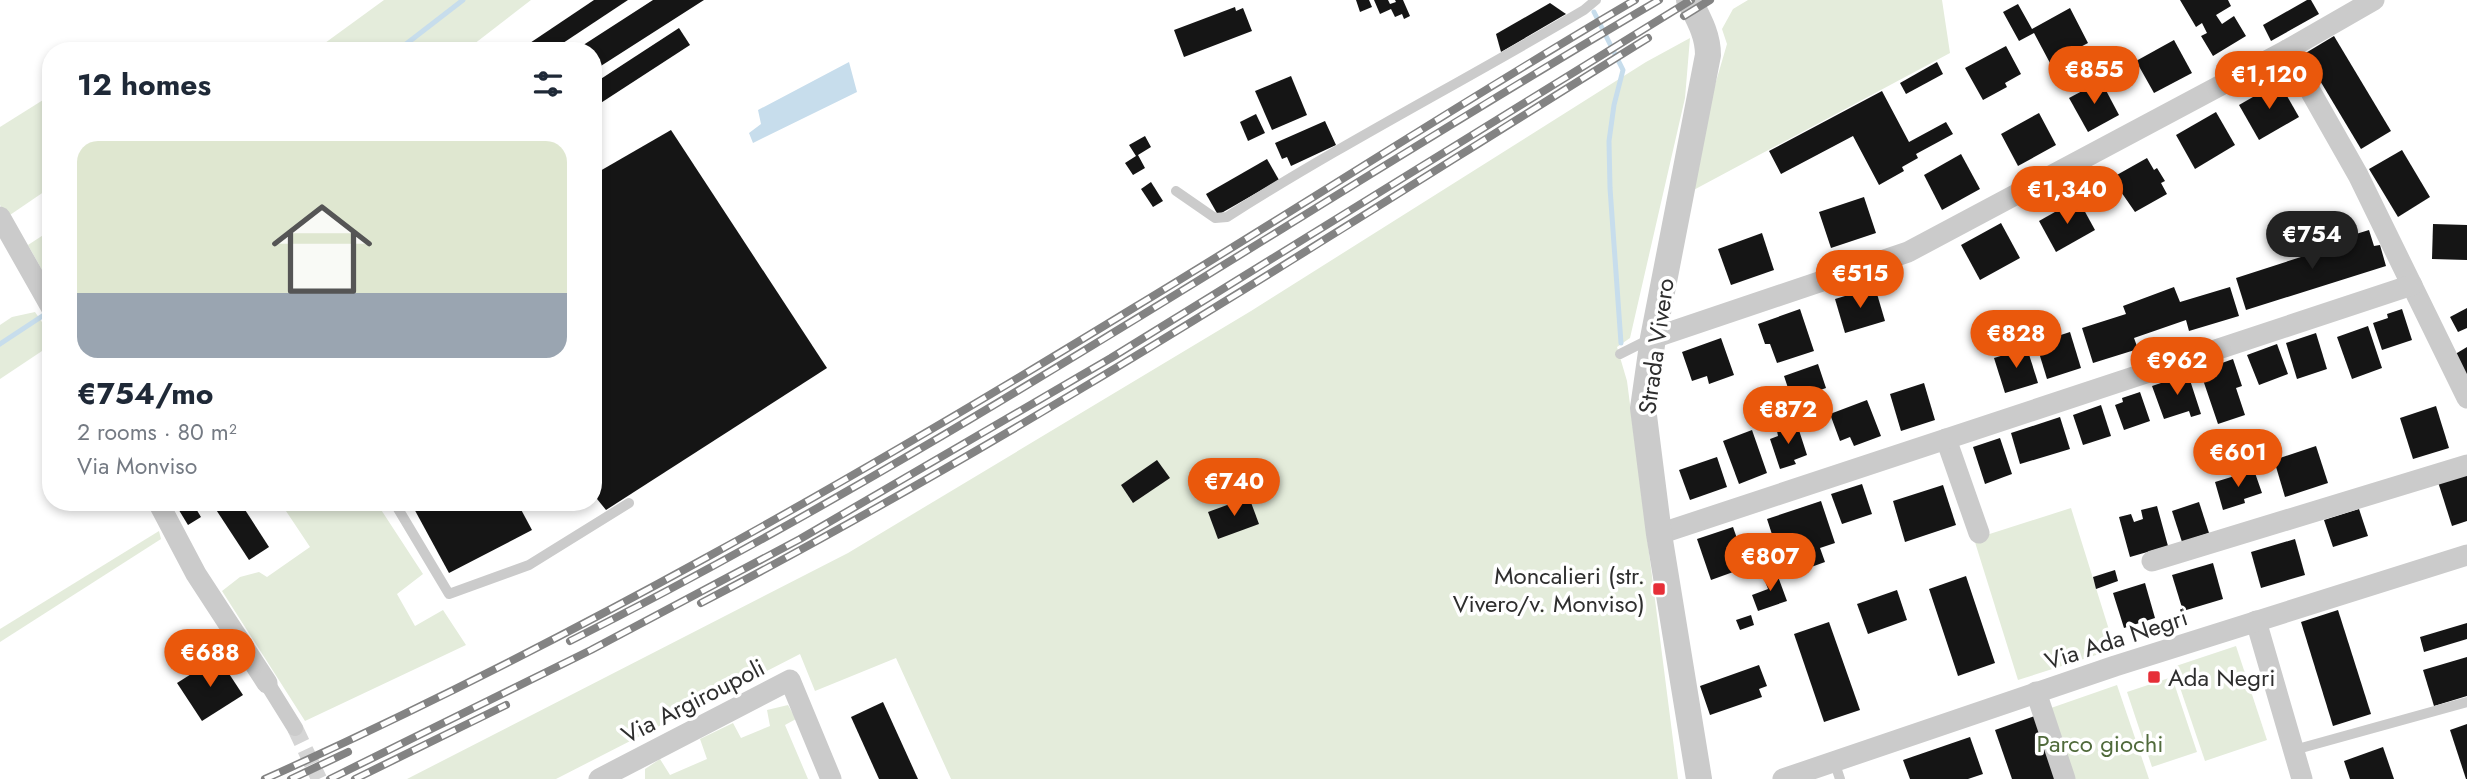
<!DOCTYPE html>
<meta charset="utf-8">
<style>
body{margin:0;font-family:Jost,sans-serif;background:#f6f6f7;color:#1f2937;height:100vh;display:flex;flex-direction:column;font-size:26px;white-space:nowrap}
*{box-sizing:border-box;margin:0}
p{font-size:23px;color:#747a83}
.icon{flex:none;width:38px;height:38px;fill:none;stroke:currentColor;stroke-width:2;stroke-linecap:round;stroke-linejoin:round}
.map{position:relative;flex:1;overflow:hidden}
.details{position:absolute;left:42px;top:42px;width:560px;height:469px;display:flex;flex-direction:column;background:#fff;border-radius:28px;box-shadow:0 4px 10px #0003}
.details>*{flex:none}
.price{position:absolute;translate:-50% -60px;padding:0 16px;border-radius:24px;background:#ea580c;color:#fff;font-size:23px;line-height:46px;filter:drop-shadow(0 2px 4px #0008)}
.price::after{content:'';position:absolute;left:50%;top:42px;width:21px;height:16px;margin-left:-10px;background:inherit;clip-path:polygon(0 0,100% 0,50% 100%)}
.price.active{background:#222;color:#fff}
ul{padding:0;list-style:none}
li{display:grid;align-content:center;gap:14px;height:371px;padding:0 35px}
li+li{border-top:2px solid #e0e1e3}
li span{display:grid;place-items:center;height:217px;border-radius:21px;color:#555}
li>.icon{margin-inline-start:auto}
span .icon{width:126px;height:126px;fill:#fffc;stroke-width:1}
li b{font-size:30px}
h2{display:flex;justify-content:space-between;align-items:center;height:84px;padding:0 35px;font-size:30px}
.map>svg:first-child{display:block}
</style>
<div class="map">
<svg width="2467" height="779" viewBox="0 0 2467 779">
<rect width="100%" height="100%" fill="#fff"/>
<!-- green -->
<g fill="#e4ecdb">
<polygon points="384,0 531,0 465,51 314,51"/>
<polygon points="1748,0 1942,0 1950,53 1688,193 1705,119 1727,44 1722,29 1733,9"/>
<polygon points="1690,38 1685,98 1630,338 1617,347 1627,381 1678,779 951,779 896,658 815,691 800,654 556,779 407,779 848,553 1251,311 1646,62"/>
<polygon points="51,95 51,187 7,217 0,205 0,127"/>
<polygon points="51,230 51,286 28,245"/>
<polygon points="35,312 51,335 51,345 0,379 0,325 12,317"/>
<polygon points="280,502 376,502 423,574 397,594 415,626 443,610 466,645 305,721 222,591 240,577 259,572 267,577 310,547"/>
<polygon points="2071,508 2115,649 2018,680 1974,539"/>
<polygon points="159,531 161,539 0,642 0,629"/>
<polygon points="2236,646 2267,740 2205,761 2173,667"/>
<polygon points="2172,677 2197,752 2152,767 2127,692"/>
<polygon points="2117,685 2149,779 2074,779 2051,708"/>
<polygon points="788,705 796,719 785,725 808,779 645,779 645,769 660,759 670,775 707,759 700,739 733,723 741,738 770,726 767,710"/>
</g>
<!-- water -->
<polygon fill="#c7ddec" points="849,62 857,92 753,143 749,133 761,124 758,110"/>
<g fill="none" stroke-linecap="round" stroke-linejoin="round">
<!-- stream -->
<g stroke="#c7ddec" stroke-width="5">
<polyline points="1594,12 1623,70 1614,105 1609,141 1610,188 1621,343"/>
<polyline points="397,51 463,0"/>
<polyline points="0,344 50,311"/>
</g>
</g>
<!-- building -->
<g fill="#151515">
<polygon points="594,0 628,0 551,51 518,51"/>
<polygon points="653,0 704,0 593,71 593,51 574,51"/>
<polygon points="1356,0 1369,0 1372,7 1360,12"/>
<polygon points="1374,0 1388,0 1390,4 1396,2 1395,0 1403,0 1410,16 1404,19 1402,14 1395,17 1391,9 1380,14"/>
<polygon points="2180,0 2228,0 2231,6 2216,15 2222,24 2234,16 2246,36 2213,56 2201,36 2207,33 2202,23 2196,27"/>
<polygon points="2307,0 2311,0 2319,14 2271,41 2263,25"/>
<polygon points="1550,3 1566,14 1501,52 1496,34"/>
<polygon points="2018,4 2032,29 2070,8 2088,43 2050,63 2034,33 2019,41 2003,12"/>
<polygon points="1235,7 1236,11 1243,8 1252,31 1184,57 1174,30"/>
<polygon points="679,28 690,45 593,108 593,84"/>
<polygon points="2334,36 2391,131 2361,149 2304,54"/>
<polygon points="2174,40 2192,73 2154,93 2136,61"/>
<polygon points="2006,46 2021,74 2005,83 2007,87 1983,100 1965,68"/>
<polygon points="1937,62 1943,74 1906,94 1900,83"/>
<polygon points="1291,76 1307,115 1272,130 1255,91"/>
<polygon points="2101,81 2119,115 2088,132 2069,98"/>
<polygon points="2279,82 2299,117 2259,140 2239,105"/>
<polygon points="1882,91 1909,142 1946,122 1953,134 1916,154 1918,158 1902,167 1904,171 1879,185 1853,136 1781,174 1769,151"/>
<polygon points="2216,112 2235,145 2195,169 2176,135"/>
<polygon points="2039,113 2056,145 2018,166 2001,134"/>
<polygon points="1256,114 1265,133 1248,141 1240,122"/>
<polygon points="1325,121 1336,145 1291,166 1287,157 1282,159 1275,143"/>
<polygon points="671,130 827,368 606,510 593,494 593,175"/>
<polygon points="1145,136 1151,147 1138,155 1145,168 1133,175 1125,163 1136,156 1129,145"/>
<polygon points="2402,150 2430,197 2398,217 2369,169"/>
<polygon points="1961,154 1980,189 1942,210 1924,175"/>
<polygon points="2147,158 2154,170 2157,168 2165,181 2161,183 2167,194 2135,212 2119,189 2121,188 2115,176"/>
<polygon points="1267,159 1279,180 1218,215 1206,194"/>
<polygon points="1151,182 1163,201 1153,207 1141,189"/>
<polygon points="1864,197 1876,233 1831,248 1819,212"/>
<polygon points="2078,199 2095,230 2056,252 2039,221"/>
<polygon points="2001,223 2020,258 1980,280 1961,245"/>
<polygon points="2433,224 2467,225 2467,260 2432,259"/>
<polygon points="2369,230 2374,246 2380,245 2386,266 2246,310 2236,278 2332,247 2330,242"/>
<polygon points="1762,233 1774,270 1731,285 1718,249"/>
<polygon points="1875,287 1885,321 1845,333 1835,299"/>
<polygon points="2174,287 2180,302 2230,287 2239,316 2189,331 2186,320 2134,338 2138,349 2093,363 2082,328 2126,314 2123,306"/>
<polygon points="2467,308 2467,328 2458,332 2450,317"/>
<polygon points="1800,309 1814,351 1777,363 1770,344 1765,344 1758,324"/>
<polygon points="2402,309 2412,340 2382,350 2373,323 2388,318 2387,314"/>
<polygon points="2368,326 2382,368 2352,379 2337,337"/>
<polygon points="2070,332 2081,368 2047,379 2036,343"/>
<polygon points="2316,333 2327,369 2297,379 2286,343"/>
<polygon points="1721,338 1734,375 1709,384 1707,376 1692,381 1682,352"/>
<polygon points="2277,344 2288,374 2259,385 2247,355"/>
<polygon points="2467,347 2467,382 2452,356"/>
<polygon points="2027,348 2038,383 2005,393 1994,358"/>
<polygon points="2233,359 2242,386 2236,388 2245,415 2218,424 2200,371"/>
<polygon points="1818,364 1826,388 1792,400 1784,376"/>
<polygon points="2188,374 2201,414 2191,417 2189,411 2164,419 2152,386"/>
<polygon points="1924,383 1935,420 1901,431 1890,394"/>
<polygon points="2140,392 2150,421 2124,430 2115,405 2123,402 2122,398"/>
<polygon points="1867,400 1881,436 1854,446 1850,437 1840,441 1830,414"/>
<polygon points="2101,405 2111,436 2083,445 2073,415"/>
<polygon points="2436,406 2449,448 2413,459 2400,418"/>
<polygon points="2060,417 2070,449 2020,464 2011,433"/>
<polygon points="1797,424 1807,455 1794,460 1796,464 1780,469 1770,439 1778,436 1777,431"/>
<polygon points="1752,430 1767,473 1739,484 1723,441"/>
<polygon points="2000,438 2012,474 1985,484 1973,447"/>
<polygon points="2316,446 2328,483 2285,497 2274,460"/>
<polygon points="1717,457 1727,487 1690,500 1679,470"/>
<polygon points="1157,460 1170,478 1133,503 1121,485"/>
<polygon points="2254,470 2262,493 2244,499 2245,503 2223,510 2215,482"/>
<polygon points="2467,473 2467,521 2452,526 2438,482"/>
<polygon points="1862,484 1872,514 1842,524 1831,494"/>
<polygon points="1943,485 1956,525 1905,542 1893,501"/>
<polygon points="1249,497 1259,524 1218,539 1208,512"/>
<polygon points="1821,501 1835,543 1820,548 1825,562 1803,570 1799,556 1781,562 1767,519"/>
<polygon points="174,502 192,502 201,517 188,525"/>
<polygon points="211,502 240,502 269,547 249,560"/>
<polygon points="417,502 517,502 532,530 449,573 412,505"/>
<polygon points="2199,502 2209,533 2182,542 2172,511"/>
<polygon points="2157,506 2168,546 2130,557 2119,517 2131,514 2134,522 2143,519 2141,510"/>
<polygon points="2359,509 2368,536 2333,547 2324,520"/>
<polygon points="1733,527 1747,567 1711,580 1697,539"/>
<polygon points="2295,539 2305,575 2261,588 2251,552"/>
<polygon points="2213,563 2223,599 2183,611 2172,575"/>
<polygon points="2115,570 2118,581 2096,589 2093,577"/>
<polygon points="1776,571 1787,601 1758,611 1752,595 1768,589 1763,576"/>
<polygon points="1966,576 1995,663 1958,676 1929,589"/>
<polygon points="2145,583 2155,618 2124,628 2113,593"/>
<polygon points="1897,590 1907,620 1868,634 1857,604"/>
<polygon points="2338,610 2371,714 2333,726 2301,622"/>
<polygon points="1751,615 1754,625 1740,630 1736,620"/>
<polygon points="1829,622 1860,710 1824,722 1794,634"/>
<polygon points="2467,623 2467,639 2424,652 2420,637"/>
<polygon points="218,657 243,695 202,721 177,683"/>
<polygon points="2467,657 2467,696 2434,706 2423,670"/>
<polygon points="1759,665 1767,686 1759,689 1762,697 1710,715 1700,686"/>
<polygon points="883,702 918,779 879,779 851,717"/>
<polygon points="2035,716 2057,779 2012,779 1995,730"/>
<polygon points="2467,724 2467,779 2466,779 2450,730"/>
<polygon points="1970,737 1983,774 1968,779 1910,779 1903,760"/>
<polygon points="2383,747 2394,779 2350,779 2344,761"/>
</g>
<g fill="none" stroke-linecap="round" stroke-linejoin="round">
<!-- pedestrian-tunnel -->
<polyline stroke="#d5d5d5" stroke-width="16" stroke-dasharray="16 8" stroke-linecap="butt" points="295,728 319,779"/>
<!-- service -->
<g stroke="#cbcbcb" stroke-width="10">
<path d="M1176,191L1215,218L1227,217C1343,143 1466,80 1584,10L1596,0"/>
<polyline points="1620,354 1650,339"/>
<polyline points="394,502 449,594 529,565 629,503"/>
<polyline points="2294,750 2467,702"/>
<polyline points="1834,761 1840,779"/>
</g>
<!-- pedestrian -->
<polyline stroke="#cbcbcb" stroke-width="16" points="267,683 295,728"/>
<!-- minor -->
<g stroke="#cbcbcb" stroke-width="21">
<polyline points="2287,50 2358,175 2467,398"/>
<polyline points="0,217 51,307"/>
<polyline points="1653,338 1908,252 2287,50 2374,0"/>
<polyline points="1946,439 1979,533"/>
<polyline points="158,502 196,574 267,683"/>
<polyline points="1659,534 2412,285"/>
<polyline points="2152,561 2467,465"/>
<polyline points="2256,621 2302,779"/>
<polyline points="2036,692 2065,779"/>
<polyline points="599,779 790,680 831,779"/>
<polyline points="1783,779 2115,666 2467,555"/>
</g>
<!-- tertiary -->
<path stroke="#cbcbcb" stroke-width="26" d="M1689,0C1698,18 1708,34 1708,55L1653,338L1643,408L1659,534L1699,779"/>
<defs>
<g id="rail">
<polyline points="1684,16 1710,0"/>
<path d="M701,603C1027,433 1336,231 1648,38"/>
<path d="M570,641C947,451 1295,213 1659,0"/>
<path d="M265,779C566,644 854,479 1135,307C1302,206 1466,99 1635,0"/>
<polyline points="291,779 348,752"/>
<polyline points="330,779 591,650 800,539 1111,358 1691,0"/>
<polyline points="355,779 506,705"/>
</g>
</defs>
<!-- rail casing -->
<use href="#rail" stroke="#838383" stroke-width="8"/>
<!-- rail -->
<use href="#rail" stroke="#fff" stroke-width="5" stroke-dasharray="16" stroke-linecap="butt"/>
</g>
<!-- markers -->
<g fill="#e62e37" stroke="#fff" stroke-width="2.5">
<rect x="1652" y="582" width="14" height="14" rx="3.5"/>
<rect x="2147" y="670" width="14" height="14" rx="3.5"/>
</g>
<g text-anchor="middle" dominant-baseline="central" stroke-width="7" stroke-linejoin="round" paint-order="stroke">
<!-- street labels -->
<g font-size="24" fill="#2e2e2e" stroke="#fff">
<text transform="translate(1656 346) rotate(-82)">Strada Vivero</text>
<text transform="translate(2116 639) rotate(-18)">Via Ada Negri</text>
<text transform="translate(693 701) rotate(-27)">Via Argiroupoli</text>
</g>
<!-- poi labels -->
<g font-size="24" fill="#2e2e2e" stroke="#fff" text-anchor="end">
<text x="1645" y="575">Moncalieri (str.<tspan x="1645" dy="28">Vivero/v. Monviso)</tspan></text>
<text x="2168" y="677" text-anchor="start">Ada Negri</text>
</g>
<!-- park labels -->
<g font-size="24" fill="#506a3b" stroke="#fff">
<text x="2100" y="743">Parco giochi</text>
</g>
</g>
</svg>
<b class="price" style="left:2094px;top:106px">€855</b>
<b class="price" style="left:2269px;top:111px">€1,120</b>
<b class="price" style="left:2067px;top:226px">€1,340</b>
<b class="price active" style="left:2312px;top:271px">€754</b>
<b class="price" style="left:1860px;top:310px">€515</b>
<b class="price" style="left:2016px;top:370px">€828</b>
<b class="price" style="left:2177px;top:397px">€962</b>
<b class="price" style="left:1788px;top:446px">€872</b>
<b class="price" style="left:2238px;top:489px">€601</b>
<b class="price" style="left:1234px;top:518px">€740</b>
<b class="price" style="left:1770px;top:593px">€807</b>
<b class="price" style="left:210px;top:689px">€688</b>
<section class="details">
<h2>12 homes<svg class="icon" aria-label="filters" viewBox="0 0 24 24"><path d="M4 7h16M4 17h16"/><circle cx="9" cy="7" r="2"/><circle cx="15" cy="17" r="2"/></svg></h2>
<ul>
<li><span style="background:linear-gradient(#dfe7d0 70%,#9aa5b1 0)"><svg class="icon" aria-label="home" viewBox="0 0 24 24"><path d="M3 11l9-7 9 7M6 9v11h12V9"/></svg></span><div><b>€754/mo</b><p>2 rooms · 80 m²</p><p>Via Monviso</p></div></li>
</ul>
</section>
</div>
